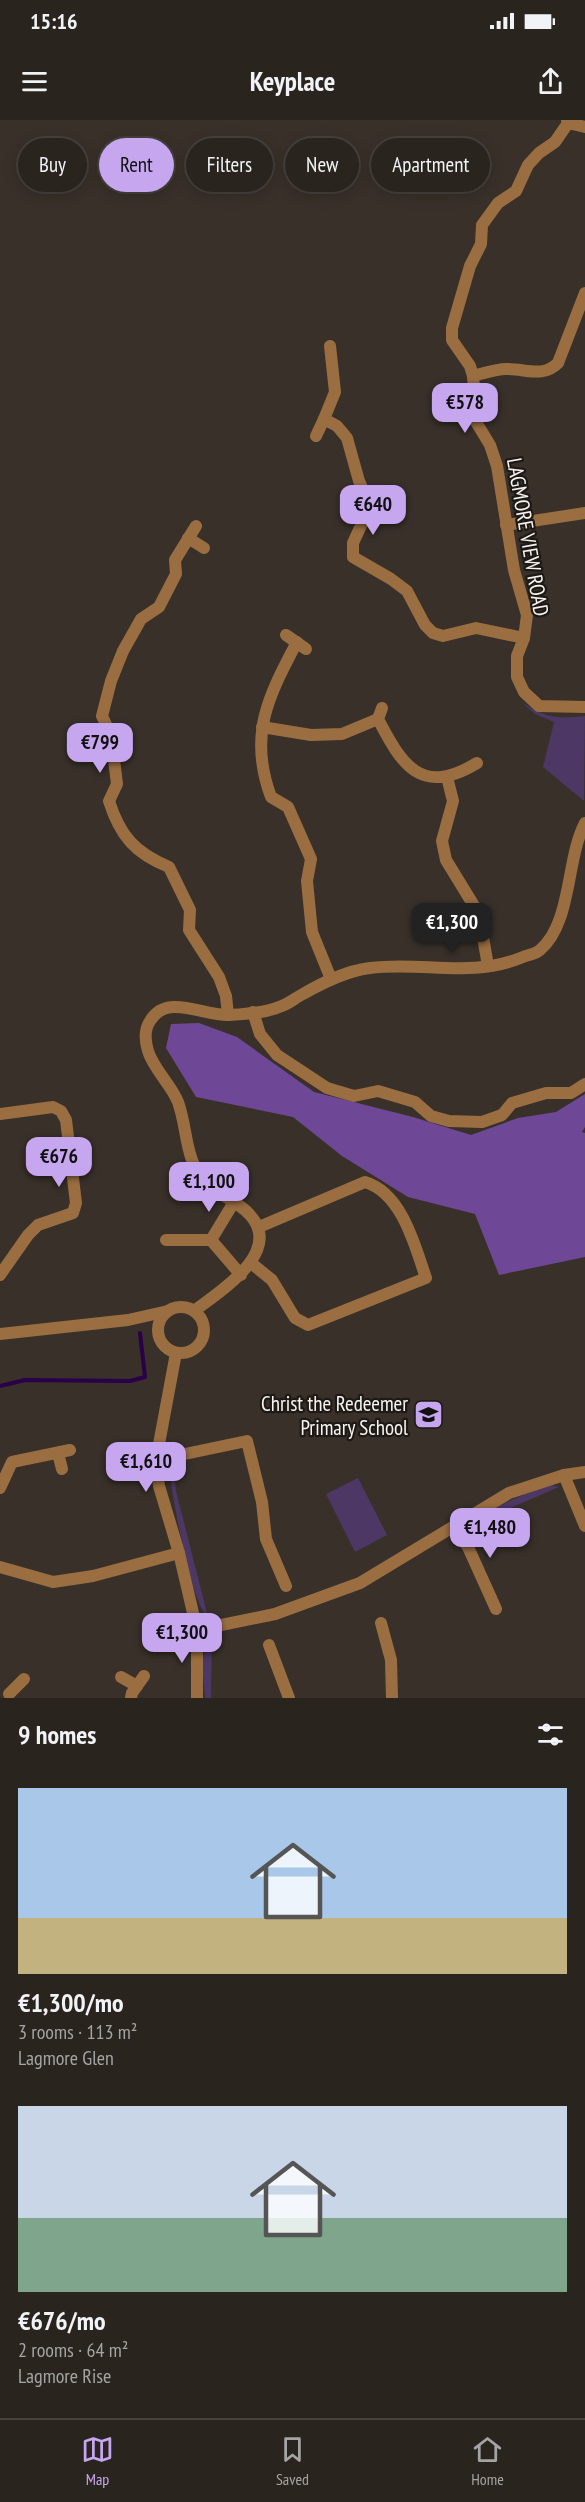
<!DOCTYPE html>
<meta charset="utf-8">
<style>
body{margin:0;font-family:"PT Sans Narrow",sans-serif;background:#36302c;color:#f1f3f6;height:100vh;display:flex;flex-direction:column;font-size:22px;white-space:nowrap}
*{box-sizing:border-box;margin:0}
p{font-size:20px;color:#a5a4a4}
.icon{flex:none;width:33px;height:33px;fill:none;stroke:currentColor;stroke-width:2;stroke-linecap:round;stroke-linejoin:round}
.map{position:relative;height:1578px;overflow:hidden}
.drawer{display:flex;flex-direction:column;background:#2a241f;flex:1}
.drawer>*{flex:none}
.hud{position:absolute;left:18px;top:18px;width:549px;height:54px;display:flex;gap:12px}
.price{position:absolute;translate:-50% -51px;padding:0 14px;border-radius:12px;background:#c7a6f0;color:#111;font-size:20px;line-height:39px;filter:drop-shadow(0 2px 3px #0008)}
.price::after{content:'';position:absolute;left:50%;top:36px;width:18px;height:14px;margin-left:-9px;background:inherit;clip-path:polygon(0 0,100% 0,50% 100%)}
.price.current{background:#222;color:#fff}
ul{padding:0;list-style:none}
li{display:grid;align-content:center;gap:12px;height:318px;padding:0 18px}
li span{display:grid;place-items:center;height:186px;border-radius:0px;color:#555}
li>.icon{margin-inline-start:auto}
span .icon{width:108px;height:108px;fill:#fffc;stroke-width:1}
li b{font-size:26px}
h2{display:flex;justify-content:space-between;align-items:center;height:72px;padding:0 18px;font-size:26px}
.chip{padding:0 21px;border-radius:27px;background:#2a241f;box-shadow:0 3px 15px #0003,0 0 0 2px #46413d;font-size:21px;line-height:54px}
.chip.current{background:#c7a6f0;color:#111}
.status{display:flex;justify-content:space-between;align-items:center;height:42px;padding:0 30px;background:#2a241f;direction:ltr}
.status svg{height:16px;fill:currentColor}
header{display:flex;justify-content:space-between;align-items:center;height:78px;padding:0 18px;background:#2a241f;font-size:27px;font-weight:600}
.menu{display:flex;justify-content:space-around;align-items:center;height:84px;border-top:2px solid #46413d;background:#2a241f;font-size:16px;color:#a5a4a4}
.menu a{display:grid;justify-items:center;gap:3px}
.menu .current{color:#c7a6f0}
.map>svg:first-child{display:block}
</style>
<div class="status"><b>15:16</b><svg viewBox="0 0 49 12"><path d="M0 12V9h3v3zM5 12V6h3v6zM10 12V3h3v9zM15 12V0h3v12zM26 1h20v11H26zM47 4h2v5h-2z"/></svg></div>
<header><svg class="icon" aria-label="menu" viewBox="0 0 24 24"><path d="M4 6h16M4 12h16M4 18h16"/></svg>Keyplace<svg class="icon" aria-label="share" viewBox="0 0 24 24"><path d="M12 15V3M7 8l5-5 5 5M5 13v7h14v-7"/></svg></header>
<div class="map">
<svg width="585" height="1578" viewBox="0 0 585 1578">
<rect width="100%" height="100%" fill="#383029"/>
<!-- green -->
<g fill="#4d3765">
<path d="M520,581C545,598 556,599 585,596L584,681L543,647L554,602L535,594Z"/>
<path d="M174,1350L176,1371L208,1497C192,1486 173,1380 170,1356Z"/>
<polygon points="358,1358 387,1415 355,1432 326,1374"/>
<path d="M550,1365L559,1367L508,1389L471,1410C483,1388 526,1374 550,1365Z"/>
<path d="M212,1516L211,1578H205C204,1561 198,1528 212,1516Z"/>
</g>
<!-- forest -->
<polygon fill="#6e4896" points="199,903 237,917 314,972 413,997 471,1015 518,998 556,992 585,974 585,1007 582,1012 585,1013 585,1137 499,1155 475,1094 408,1077 342,1036 293,997 196,977 166,928 171,904"/>
<g fill="none" stroke-linecap="round" stroke-linejoin="round">
<!-- stream -->
<polyline stroke="#2a004a" stroke-width="4" points="0,1266 25,1260 130,1261 145,1257 140,1213"/>
<!-- minor -->
<g stroke="#9a6e41" stroke-width="12">
<polyline points="567,0 568,3 555,22 539,33 528,45 516,71 498,83 482,105 481,124 470,146 452,208 452,220 470,246 473,256 474,269 471,285 473,297 490,325 497,346 514,450 527,495 524,518 517,536 517,557 524,572 539,586 585,587"/>
<polyline points="568,3 585,7"/>
<polyline points="330,226 335,272 324,299 337,306 347,318 359,361 370,386 353,423 353,437 391,459 407,471 425,505 433,513 443,516 476,508 524,518"/>
<path d="M473,256C484,253 496,249 507,249C527,249 543,258 558,243L585,173"/>
<polyline points="316,316 324,299"/>
<polyline points="506,405 585,393"/>
<path d="M196,406L175,440L176,454L159,487L141,499L123,531L111,561L102,596L111,615L117,664L109,681C120,716 135,733 169,747L190,790L189,810L219,857L226,876L228,895"/>
<polyline points="188,418 204,428"/>
<polyline points="286,515 306,529"/>
<path d="M297,522C268,577 248,615 271,677L288,687L311,739L307,761L312,812L331,859"/>
<path d="M382,588L378,599C402,645 421,677 477,643"/>
<polyline points="262,607 311,615 342,614 378,599"/>
<polyline points="447,657 453,681 442,721 446,740 479,794 488,846"/>
<polyline points="253,892 260,914 277,935 327,968 354,976 378,971 415,982 431,996 449,1001 482,1002 502,995 512,983 546,973 571,973 585,964"/>
<polyline points="0,994 53,987 61,991 66,1000 76,1083 73,1093 38,1105 28,1115 0,1155"/>
<polyline points="166,1120 211,1120 241,1155"/>
<polyline points="211,1120 234,1082"/>
<path d="M251,1143L272,1160L295,1198L308,1205L426,1158C415,1126 402,1073 365,1062L259,1107"/>
<circle cx="181" cy="1210" r="23"/>
<path d="M194,1191C219,1172 284,1132 250,1095C238,1081 218,1075 206,1063C184,1040 188,1009 178,982C171,964 154,950 148,931C145,921 144,910 150,901C167,872 205,897 230,895C245,894 265,893 279,887C287,885 295,878 303,874C324,862 346,851 370,848C423,841 470,859 523,837C528,835 536,834 540,830C572,803 566,739 585,703"/>
<polyline points="0,1214 128,1200 168,1191"/>
<polyline points="176,1233 156,1340 159,1366 179,1433 197,1510 197,1578"/>
<polyline points="58,1333 62,1349"/>
<polyline points="156,1340 247,1321 262,1382 266,1419 286,1466"/>
<polyline points="564,1355 585,1406"/>
<polyline points="0,1368 12,1342 70,1330"/>
<polyline points="454,1408 468,1427 496,1489"/>
<polyline points="0,1447 53,1462 93,1456 179,1433"/>
<polyline points="381,1503 391,1540 392,1578"/>
<polyline points="197,1510 275,1494 360,1463 509,1373 564,1355 585,1352"/>
<polyline points="269,1525 289,1578"/>
<polyline points="121,1557 137,1566"/>
<polyline points="9,1574 24,1559"/>
<polyline points="131,1578 132,1573 144,1556"/>
</g>
</g>
<!-- icons -->
<defs>
<symbol id="school-square" viewBox="-11 -11 22 22"><rect x="-9" y="-9" width="18" height="18" rx="4" fill="#c7a6f0" stroke="#1d1916"/><path d="M0-5L7-2L0 1L-7-2ZM-4 1L0 2.5L4 1V4Q0 6-4 4Z" fill="#111"/></symbol>
</defs>
<g fill-rule="evenodd">
<use href="#school-square" x="412" y="1278" width="33" height="33"/>
</g>
<g text-anchor="middle" dominant-baseline="central" stroke-width="4.5" stroke-linejoin="round" paint-order="stroke">
<!-- street labels -->
<g font-size="21" fill="#f8f3ee" stroke="#1d1916">
<text transform="translate(528 417) rotate(80)">LAGMORE VIEW ROAD</text>
</g>
<!-- poi labels -->
<g font-size="21" fill="#f8f3ee" stroke="#1d1916" text-anchor="end">
<text x="408" y="1283">Christ the Redeemer<tspan x="408" dy="24">Primary School</tspan></text>
</g>
</g>
</svg>
<b class="price" style="left:465px;top:314px">€578</b>
<b class="price" style="left:373px;top:416px">€640</b>
<b class="price" style="left:100px;top:654px">€799</b>
<b class="price current" style="left:452px;top:834px">€1,300</b>
<b class="price" style="left:59px;top:1068px">€676</b>
<b class="price" style="left:209px;top:1093px">€1,100</b>
<b class="price" style="left:146px;top:1373px">€1,610</b>
<b class="price" style="left:490px;top:1439px">€1,480</b>
<b class="price" style="left:182px;top:1544px">€1,300</b>
<div class="hud">
<a class="chip">Buy</a>
<a class="chip current">Rent</a>
<a class="chip">Filters</a>
<a class="chip">New</a>
<a class="chip">Apartment</a>
</div>
</div>
<section class="drawer">
<h2>9 homes<svg class="icon" aria-label="filters" viewBox="0 0 24 24"><path d="M4 7h16M4 17h16"/><circle cx="9" cy="7" r="2"/><circle cx="15" cy="17" r="2"/></svg></h2>
<ul>
<li><span style="background:linear-gradient(#a9c7e8 70%,#c2b280 0)"><svg class="icon" aria-label="home" viewBox="0 0 24 24"><path d="M3 11l9-7 9 7M6 9v11h12V9"/></svg></span><div><b>€1,300/mo</b><p>3 rooms · 113 m²</p><p>Lagmore Glen</p></div></li>
<li><span style="background:linear-gradient(#c9d6e8 60%,#7fa58c 0)"><svg class="icon" aria-label="home" viewBox="0 0 24 24"><path d="M3 11l9-7 9 7M6 9v11h12V9"/></svg></span><div><b>€676/mo</b><p>2 rooms · 64 m²</p><p>Lagmore Rise</p></div></li>
</ul>
</section>
<nav class="menu">
<a class="current"><svg class="icon" aria-label="map" viewBox="0 0 24 24"><path d="M3 6l6-2 6 2 6-2v14l-6 2-6-2-6 2zM9 4v14M15 6v14"/></svg>Map</a>
<a><svg class="icon" aria-label="saved" viewBox="0 0 24 24"><path d="M7 4h10v16l-5-4-5 4z"/></svg>Saved</a>
<a><svg class="icon" aria-label="home" viewBox="0 0 24 24"><path d="M3 11l9-7 9 7M6 9v11h12V9"/></svg>Home</a>
</nav>
